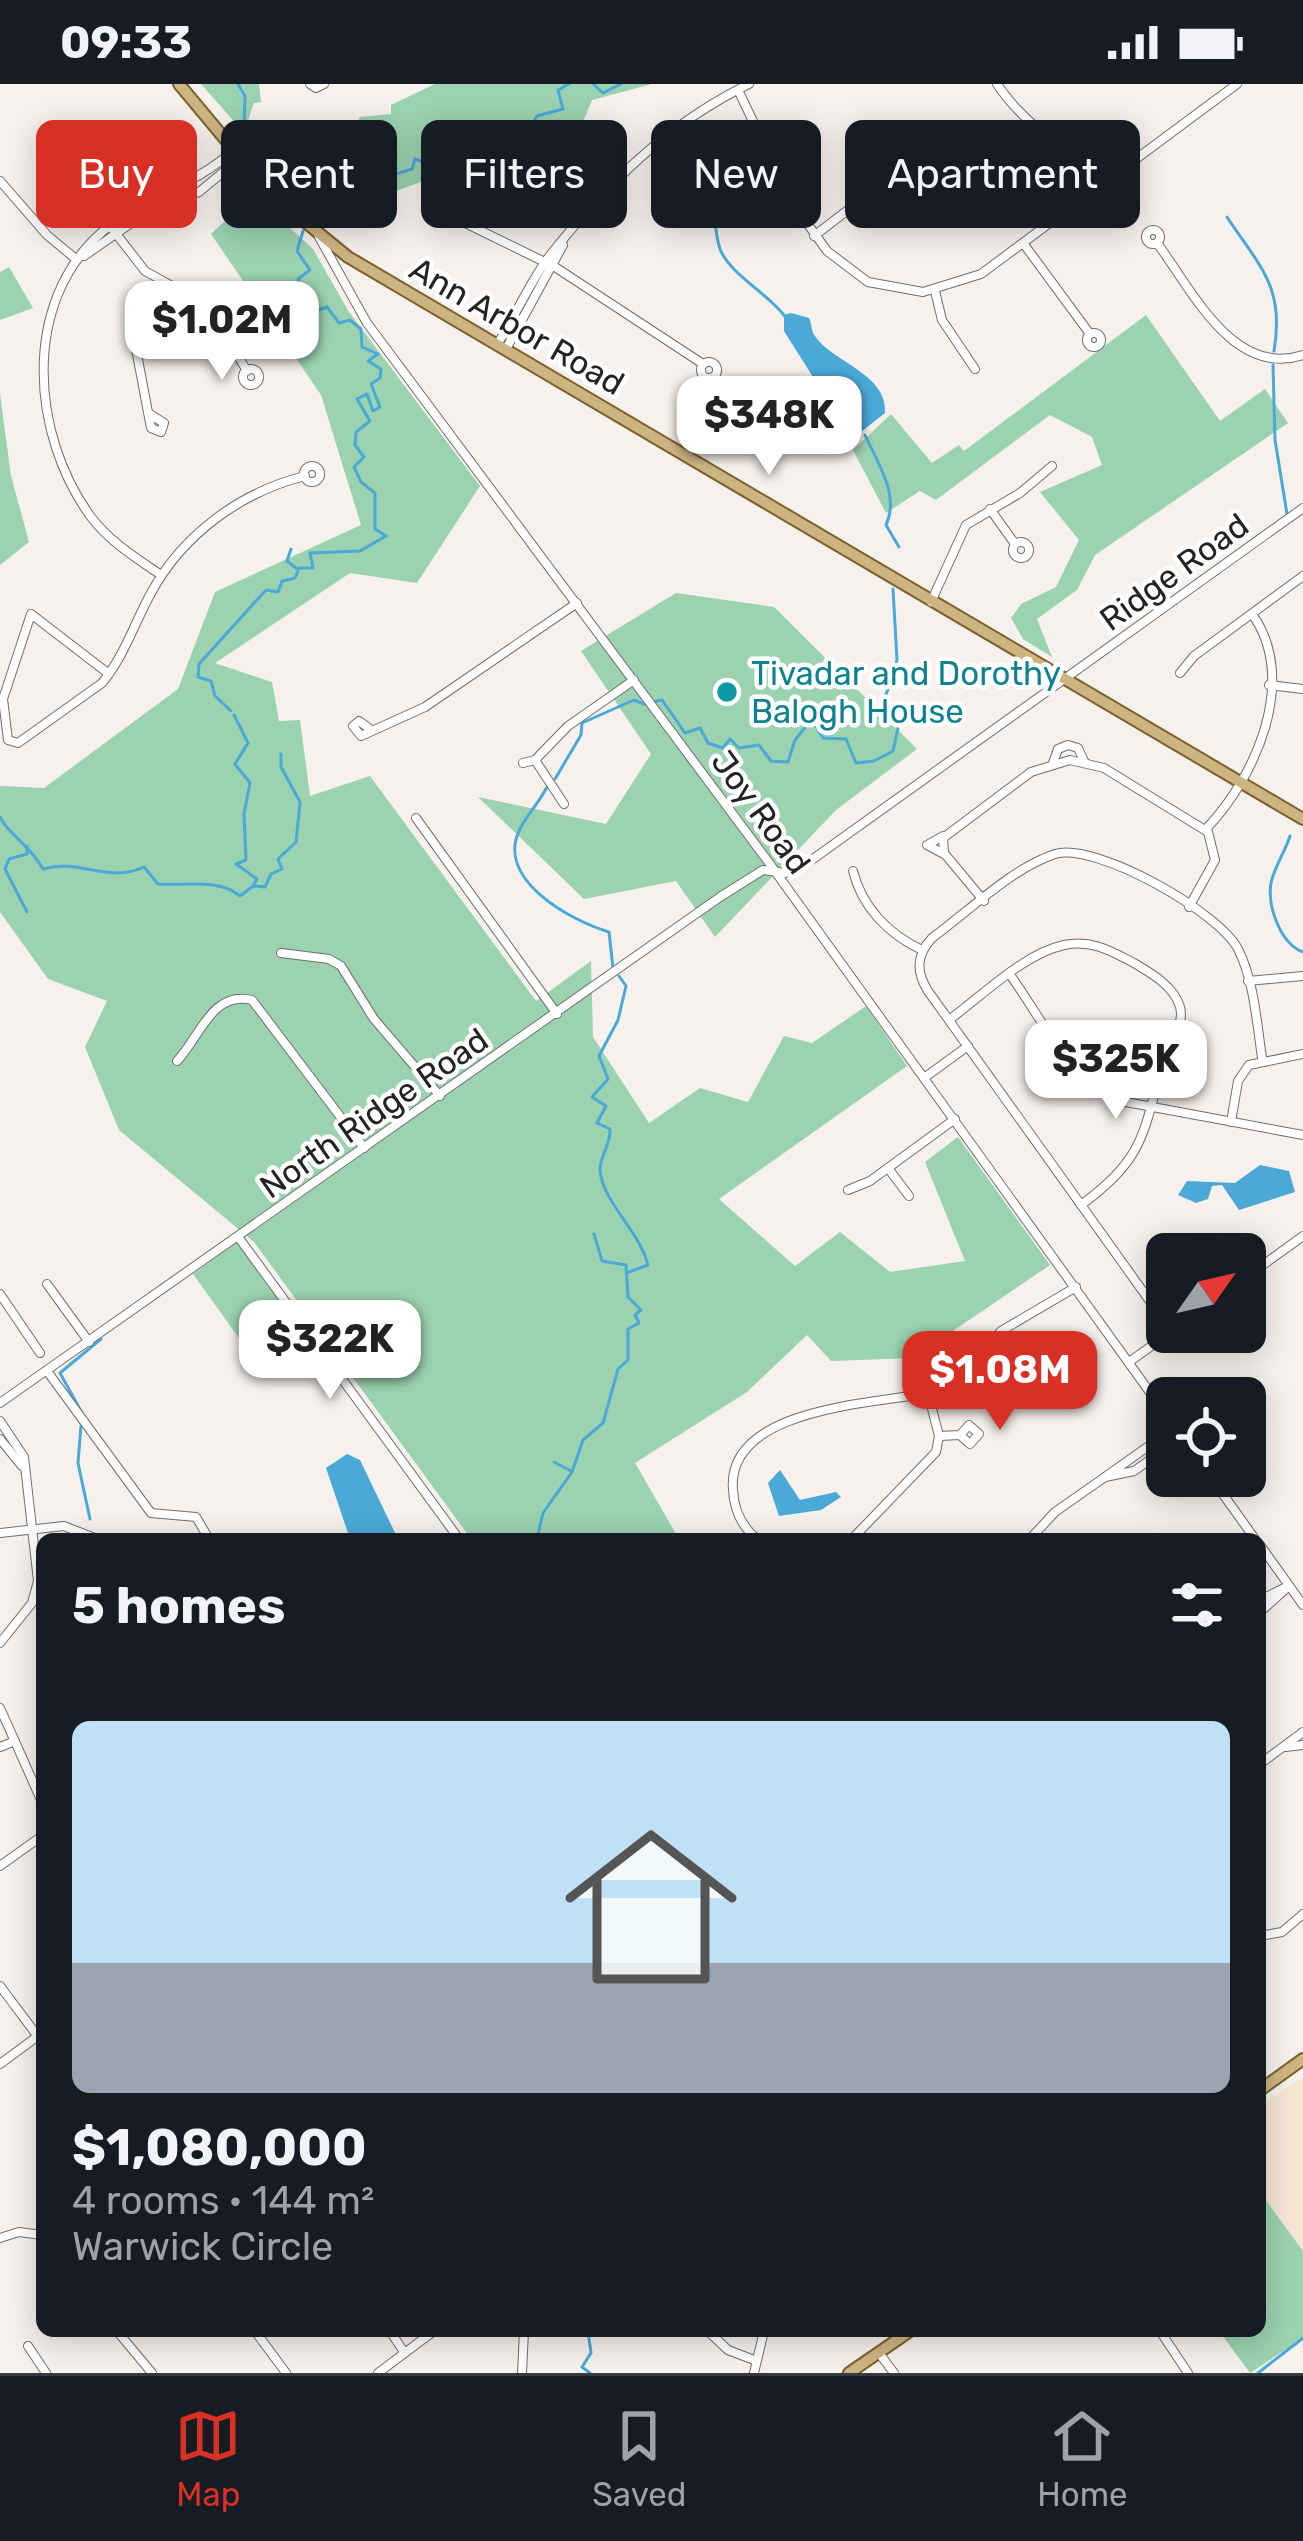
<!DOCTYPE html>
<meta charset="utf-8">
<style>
body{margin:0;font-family:Rubik,sans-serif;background:#242831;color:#f1f3f6;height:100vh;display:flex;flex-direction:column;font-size:45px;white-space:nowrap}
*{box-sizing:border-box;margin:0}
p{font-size:39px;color:#9ea1a6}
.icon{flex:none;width:66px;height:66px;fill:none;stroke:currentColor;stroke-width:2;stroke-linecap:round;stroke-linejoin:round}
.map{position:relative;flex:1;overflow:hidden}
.sheet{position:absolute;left:36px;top:1449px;width:1230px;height:804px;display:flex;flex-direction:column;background:#171b24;border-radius:18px;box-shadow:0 6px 30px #0003}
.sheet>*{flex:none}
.guide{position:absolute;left:36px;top:36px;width:1233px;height:108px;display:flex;gap:24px}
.needle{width:78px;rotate:56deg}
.buttons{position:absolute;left:1146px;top:1149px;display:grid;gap:24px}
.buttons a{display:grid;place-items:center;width:120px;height:120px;border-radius:18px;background:#171b24;box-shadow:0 6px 30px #0003;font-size:60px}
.price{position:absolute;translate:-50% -102px;padding:0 27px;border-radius:24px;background:#fff;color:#222;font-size:39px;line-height:78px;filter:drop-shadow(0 3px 6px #0008)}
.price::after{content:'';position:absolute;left:50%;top:72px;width:36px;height:27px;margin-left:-18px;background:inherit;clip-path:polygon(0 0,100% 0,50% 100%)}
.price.selected{background:#d93025;color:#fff}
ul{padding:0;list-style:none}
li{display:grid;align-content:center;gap:24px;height:636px;padding:0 36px}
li+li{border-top:3px solid #363941}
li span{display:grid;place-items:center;height:372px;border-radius:18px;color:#555}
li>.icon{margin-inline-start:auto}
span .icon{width:216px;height:216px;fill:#fffc;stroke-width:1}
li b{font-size:51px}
h2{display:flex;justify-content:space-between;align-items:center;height:144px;padding:0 36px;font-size:51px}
.tag{padding:0 42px;border-radius:18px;background:#171b24;box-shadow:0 6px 30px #0003;font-size:42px;line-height:108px}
.tag.selected{background:#d93025;color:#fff}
.status{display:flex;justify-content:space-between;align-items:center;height:84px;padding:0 60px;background:#171b24;direction:ltr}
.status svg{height:33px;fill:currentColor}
.menu{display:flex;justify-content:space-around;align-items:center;height:168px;border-top:3px solid #363941;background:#171b24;font-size:33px;color:#9ea1a6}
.menu a{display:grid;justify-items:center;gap:6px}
.menu .selected{color:#d93025}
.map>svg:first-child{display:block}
</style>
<div class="status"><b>09:33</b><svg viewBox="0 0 49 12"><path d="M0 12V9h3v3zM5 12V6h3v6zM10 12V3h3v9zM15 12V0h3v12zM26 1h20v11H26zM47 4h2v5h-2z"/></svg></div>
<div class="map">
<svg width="1303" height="2289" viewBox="0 0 1303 2289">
<rect width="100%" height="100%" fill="#f6f1ed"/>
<!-- education -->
<polygon fill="#f6e5d3" points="1303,1993 1303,2167 1260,2108 1260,2022"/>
<!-- green -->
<g fill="#9bd2b0">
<polygon points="201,0 259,0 261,18 254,19 246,42 238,42"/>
<polygon points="435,0 652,0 592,16 580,45 566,51 570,57 566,70 543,81 500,80 483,88 447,88 378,114 369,121 369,130 359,129 356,141 335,135 331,107 301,75 295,58 357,39 360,33 391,30 391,21"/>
<polygon points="253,110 313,165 349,228 480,402 417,499 350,489 215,579 272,598 279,637 300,636 310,712 370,692 536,917 591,877 593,953 649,1039 700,1004 748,1018 784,952 812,959 866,922 907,982 719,1115 795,1182 840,1148 890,1188 965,1177 925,1078 958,1053 1050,1181 913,1274 831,1277 807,1251 747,1308 635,1379 679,1455 471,1455 254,1158 119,1046 85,963 107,917 48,895 0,828 0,702 44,704 178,605 215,508 361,441 321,311 211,150"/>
<polygon points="9,183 33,224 0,236 0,188"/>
<polygon points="1146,231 1220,337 1265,305 1288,339 1095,471 1077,506 1037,535 1052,573 1023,555 1011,534 1021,520 1056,503 1079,456 1040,408 1102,381 1092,353 1050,331 936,416 920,407 886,429 853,366 891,330 932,379 959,361 964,367"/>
<polygon points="0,310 11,392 29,458 0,481"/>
<polygon points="676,509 774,523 917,665 836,726 715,853 676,797 584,815 478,713 606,740 651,670 581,567"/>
<polygon points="239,1157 294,1236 249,1268 193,1190"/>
<polygon points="1260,2108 1303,2167 1303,2254 1250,2289 1219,2247 1260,2247"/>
</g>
<!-- water -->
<g fill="#4aa9d7">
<path d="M791,229L809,234C812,240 811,247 815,252C832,278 888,290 885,329L852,355L784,247V231Z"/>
<polygon points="1260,1081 1289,1087 1295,1108 1239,1126 1222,1101 1212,1102 1208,1115 1196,1119 1178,1111 1187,1097 1235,1099"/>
<polygon points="347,1370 360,1376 398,1455 350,1455 326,1384"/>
<polygon points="780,1386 800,1416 836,1408 841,1413 821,1426 779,1432 768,1399"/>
</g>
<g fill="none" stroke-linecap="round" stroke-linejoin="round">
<!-- stream -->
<g stroke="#4aa9d7" stroke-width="3">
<polyline points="238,0 245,12 244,41"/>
<polyline points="593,0 603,9 621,0"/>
<path d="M310,95C320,75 340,63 358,59L367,82L396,90L412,85L415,75L430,80L447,67L453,72L465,65L486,66L489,56L505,50L517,55L518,39L527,48L537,32L563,25L558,6L569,0"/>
<polyline points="308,97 288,110 311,136"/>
<path d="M711,105C715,123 714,148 720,165C730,191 772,212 786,234"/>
<path d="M1227,133C1260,183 1285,203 1274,267"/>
<polyline points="1273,281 1275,356 1287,430"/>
<path d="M865,351C878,380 900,411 886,441L899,463"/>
<polyline points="291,465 287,477 296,484"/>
<polyline points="231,627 215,612 211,597 198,593 199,580 266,506 278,508 282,497 295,494 299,484 313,484 310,469 360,467 386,452 375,445 375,409 361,398 354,383 364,373 355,361 356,348 370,337 357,315 367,310 373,327 380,323 371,300 380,294 381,285 368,277 378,270 362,263 361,245 350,236 339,239 327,223 310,229 303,225 298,195 310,186 297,167 303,147"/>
<polyline points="234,631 248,659 235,680 250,699 244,730 246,776 236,780 257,795 254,800"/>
<polyline points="739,664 759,661 771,677 788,678 795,656 812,635 823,654 846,655 856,679 874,677 893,667 898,644 884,617 897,576 893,505"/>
<polyline points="555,695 581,651 582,639 634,616 644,620 662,616 685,649 700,644 708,659 723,664 730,655 737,662"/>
<path d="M547,703C538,720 528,730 521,743C492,795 572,837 609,848L613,884"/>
<path d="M0,733C7,749 29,760 43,785C79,774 108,800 144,783L158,800C184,802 219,794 240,812L253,802L265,803L271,790L282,785L278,775L296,758L300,718L281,683V670"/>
<path d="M1290,752C1285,768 1274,784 1271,799C1267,823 1281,860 1303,868"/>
<polyline points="27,828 5,785 9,775 27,770 27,762"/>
<path d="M619,892L626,902L618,936L599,972L608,995L592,1013L606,1022L597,1039L610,1045C611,1061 599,1073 600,1087C604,1120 639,1146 648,1181L629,1188"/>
<polyline points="82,1329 60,1289 101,1255"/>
<polyline points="81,1342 78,1379 90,1435"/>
<polyline points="554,1378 571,1387"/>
<polyline points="537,1455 543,1429 572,1388 583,1356 603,1339 618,1285 628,1276 628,1245 639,1239 635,1231 641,1226 628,1213 626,1181 602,1177 594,1150"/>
<polyline points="588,2247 591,2269 582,2283 590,2289"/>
<polyline points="1258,2289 1303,2254"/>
</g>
<defs>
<g id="minor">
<polyline points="310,0 316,4 324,0"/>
<path d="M997,0C1023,40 1068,65 1098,104"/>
<polyline points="738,6 792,118 827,167 868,198 923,208 981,190 1237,0"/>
<polyline points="0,97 47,151 77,176"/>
<polyline points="467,140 555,183 703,280"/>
<polyline points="110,142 145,187 208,222 247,287"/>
<circle cx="1153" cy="153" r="7"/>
<polyline points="814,152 908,80 919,80 920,70 910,69 908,80"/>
<polyline points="319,153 367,239 764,772 1167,1332"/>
<polyline points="1023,159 1090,250"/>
<path d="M1157,159C1192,206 1233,294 1303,271"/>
<polyline points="84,172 150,126 199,108 239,75"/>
<polyline points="935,207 942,236 975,285"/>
<circle cx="1094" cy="256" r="7"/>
<path d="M498,259C516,231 530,197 551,170C607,100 667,40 749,0"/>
<polyline points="506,265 563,161"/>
<circle cx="709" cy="286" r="8"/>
<circle cx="251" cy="293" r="8"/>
<polyline points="148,329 164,339 161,348 151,344 136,265 144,246 182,205"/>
<circle cx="312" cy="390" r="8"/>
<polyline points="990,425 1015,460"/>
<circle cx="1021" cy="466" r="8"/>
<path d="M161,491C136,474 110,458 91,433C31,351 21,219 102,148C145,111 188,106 233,67"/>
<polyline points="931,518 966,441 1020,409 1052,382"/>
<polyline points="1180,589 1194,572 1303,492"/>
<path d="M109,590L31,530L3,615L8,656L18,659L102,599C125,571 134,540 151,509C183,450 241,408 305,392"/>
<polyline points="1269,601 1303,605"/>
<polyline points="370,645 359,637 353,642 361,652 425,623 577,519"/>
<polyline points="523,679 535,676"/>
<polyline points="1053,679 1058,665 1068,661 1078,664 1084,677"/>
<polyline points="564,720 535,676 568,642 634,596"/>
<polyline points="416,734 557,930"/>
<path d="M1206,745C1256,693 1299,595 1252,530"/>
<polyline points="942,769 927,761 943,752"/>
<path d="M853,787C862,823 888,850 922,866"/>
<polyline points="984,817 944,769 943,754 1031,688 1070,676 1104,684 1208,748 1215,776 1189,823"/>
<polyline points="281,869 329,875 341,882 374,935 440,1012"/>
<path d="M1011,892C1042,935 1073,1003 1126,1018L1303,1051"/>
<polyline points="1248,897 1303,892"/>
<path d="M949,936C982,912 1023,870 1064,861C1091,855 1111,867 1134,879C1151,889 1174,902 1180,923C1185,941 1169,958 1164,975C1143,1047 1147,1073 1081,1121"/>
<circle cx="1090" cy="949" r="8"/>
<path d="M177,977C200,953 212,906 252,916L364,1064"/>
<polyline points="924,994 968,962"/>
<polyline points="1231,1038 1238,997 1249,981 1303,970"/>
<polyline points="888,1084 909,1112"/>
<polyline points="848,1106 870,1097 955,1035"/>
<polyline points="239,1154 459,1455"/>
<polyline points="1245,1194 1303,1152"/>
<polyline points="47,1200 89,1258"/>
<polyline points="0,1210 40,1269"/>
<path d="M1167,1241L928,907C916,888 916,871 932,854C968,828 1012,784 1055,770C1096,758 1219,828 1238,865C1254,896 1257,940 1262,974"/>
<polyline points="1129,1278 1171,1248"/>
<polyline points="47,1287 151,1429 196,1433 206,1450"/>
<circle cx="928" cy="1308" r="12"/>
<polyline points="939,1303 975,1277 1001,1247 1076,1203"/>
<polyline points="0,1319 720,813 763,786 785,789 806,780 1303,424"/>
<polyline points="0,1337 24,1373 38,1497 32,1519 0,1559"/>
<polyline points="1167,1349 1105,1393 1134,1387 1167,1364"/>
<polyline points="939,1352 960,1351 970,1360 979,1350 969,1341 960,1351"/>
<polyline points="0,1355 22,1382"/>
<polyline points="1210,1392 1255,1455"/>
<polyline points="0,1449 64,1442 97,1455"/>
<path d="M757,1455C741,1442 734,1426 733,1406C726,1327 864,1320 916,1311"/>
<polyline points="852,1455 936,1368 939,1352 931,1321"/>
<polyline points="1030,1455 1055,1428 1105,1393"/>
<polyline points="1260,1461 1303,1521"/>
<polyline points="1260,1516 1288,1502"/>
<polyline points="1260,1528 1289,1502"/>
<polyline points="0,1624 42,1718"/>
<polyline points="0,1663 15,1657"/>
<polyline points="1286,1663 1303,1661"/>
<polyline points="1260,1680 1303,1648"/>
<polyline points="0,1782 42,1752"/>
<polyline points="1260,1852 1282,1848 1303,1830"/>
<polyline points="0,1902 42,1958"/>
<polyline points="0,1980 42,1949"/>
<polyline points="0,2154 19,2148 42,2151"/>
<polyline points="117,2247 152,2289"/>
<polyline points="255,2247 286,2289"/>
<polyline points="390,2247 404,2268"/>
<polyline points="1160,2247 1188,2289"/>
<polyline points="710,2249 728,2266 754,2276"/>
<polyline points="28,2262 46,2289"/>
<polyline points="879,2269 894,2289"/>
<polyline points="378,2289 434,2247"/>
<polyline points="522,2289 524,2247"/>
<polyline points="754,2289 764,2247"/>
</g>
<g id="major">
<polyline points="179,0 270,109 348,173 1303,735"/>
<polyline points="1260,2006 1303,1975"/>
<polyline points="849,2289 910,2247"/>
</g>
</defs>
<!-- minor casing -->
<use href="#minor" stroke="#726e6b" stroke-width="10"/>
<!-- major casing -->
<use href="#major" stroke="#7c612a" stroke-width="14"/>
<!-- minor -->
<use href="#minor" stroke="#fff" stroke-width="8"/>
<!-- major -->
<use href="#major" stroke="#cdb582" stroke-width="10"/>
</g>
<!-- markers -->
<circle fill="#0f9aa8" stroke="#fff" stroke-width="4.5" cx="727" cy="608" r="12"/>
<g text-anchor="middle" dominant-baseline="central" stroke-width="9" stroke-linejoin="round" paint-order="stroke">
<!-- street labels -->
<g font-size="33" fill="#252322" stroke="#fff">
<text transform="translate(517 242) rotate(30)">Ann Arbor Road</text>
<text transform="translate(1174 488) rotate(-36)">Ridge Road</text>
<text transform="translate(761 728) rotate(54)">Joy Road</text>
<text transform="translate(374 1029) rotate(-35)">North Ridge Road</text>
</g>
<!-- culture labels -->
<g font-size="33" fill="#0d838f" stroke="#fff" text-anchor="start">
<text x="751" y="589">Tivadar and Dorothy<tspan x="751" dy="38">Balogh House</tspan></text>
</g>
</g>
</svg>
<div class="buttons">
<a><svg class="needle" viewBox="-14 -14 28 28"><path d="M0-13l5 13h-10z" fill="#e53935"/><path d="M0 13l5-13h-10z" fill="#9ea1a6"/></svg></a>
<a><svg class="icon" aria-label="locate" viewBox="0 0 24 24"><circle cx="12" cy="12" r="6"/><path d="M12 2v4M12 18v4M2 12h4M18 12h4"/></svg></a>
</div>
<b class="price" style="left:222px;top:299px">$1.02M</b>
<b class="price" style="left:769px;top:394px">$348K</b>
<b class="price" style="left:1116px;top:1038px">$325K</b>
<b class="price" style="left:330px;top:1318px">$322K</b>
<b class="price selected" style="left:1000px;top:1349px">$1.08M</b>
<div class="guide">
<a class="tag selected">Buy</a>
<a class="tag">Rent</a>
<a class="tag">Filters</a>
<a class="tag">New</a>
<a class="tag">Apartment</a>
</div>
<section class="sheet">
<h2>5 homes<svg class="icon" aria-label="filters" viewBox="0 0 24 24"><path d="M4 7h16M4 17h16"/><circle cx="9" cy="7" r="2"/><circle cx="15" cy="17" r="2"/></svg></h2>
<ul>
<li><span style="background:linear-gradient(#bfe0f5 65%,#9aa5b1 0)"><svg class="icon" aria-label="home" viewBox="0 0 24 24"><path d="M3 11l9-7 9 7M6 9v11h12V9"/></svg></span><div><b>$1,080,000</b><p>4 rooms · 144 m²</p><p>Warwick Circle</p></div></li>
</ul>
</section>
</div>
<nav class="menu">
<a class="selected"><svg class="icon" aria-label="map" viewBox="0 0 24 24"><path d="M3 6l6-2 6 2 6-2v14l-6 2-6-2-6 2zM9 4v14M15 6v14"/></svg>Map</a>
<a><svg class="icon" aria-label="saved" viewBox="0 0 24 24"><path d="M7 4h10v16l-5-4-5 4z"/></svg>Saved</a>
<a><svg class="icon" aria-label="home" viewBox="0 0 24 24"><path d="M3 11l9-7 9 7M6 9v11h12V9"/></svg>Home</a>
</nav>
